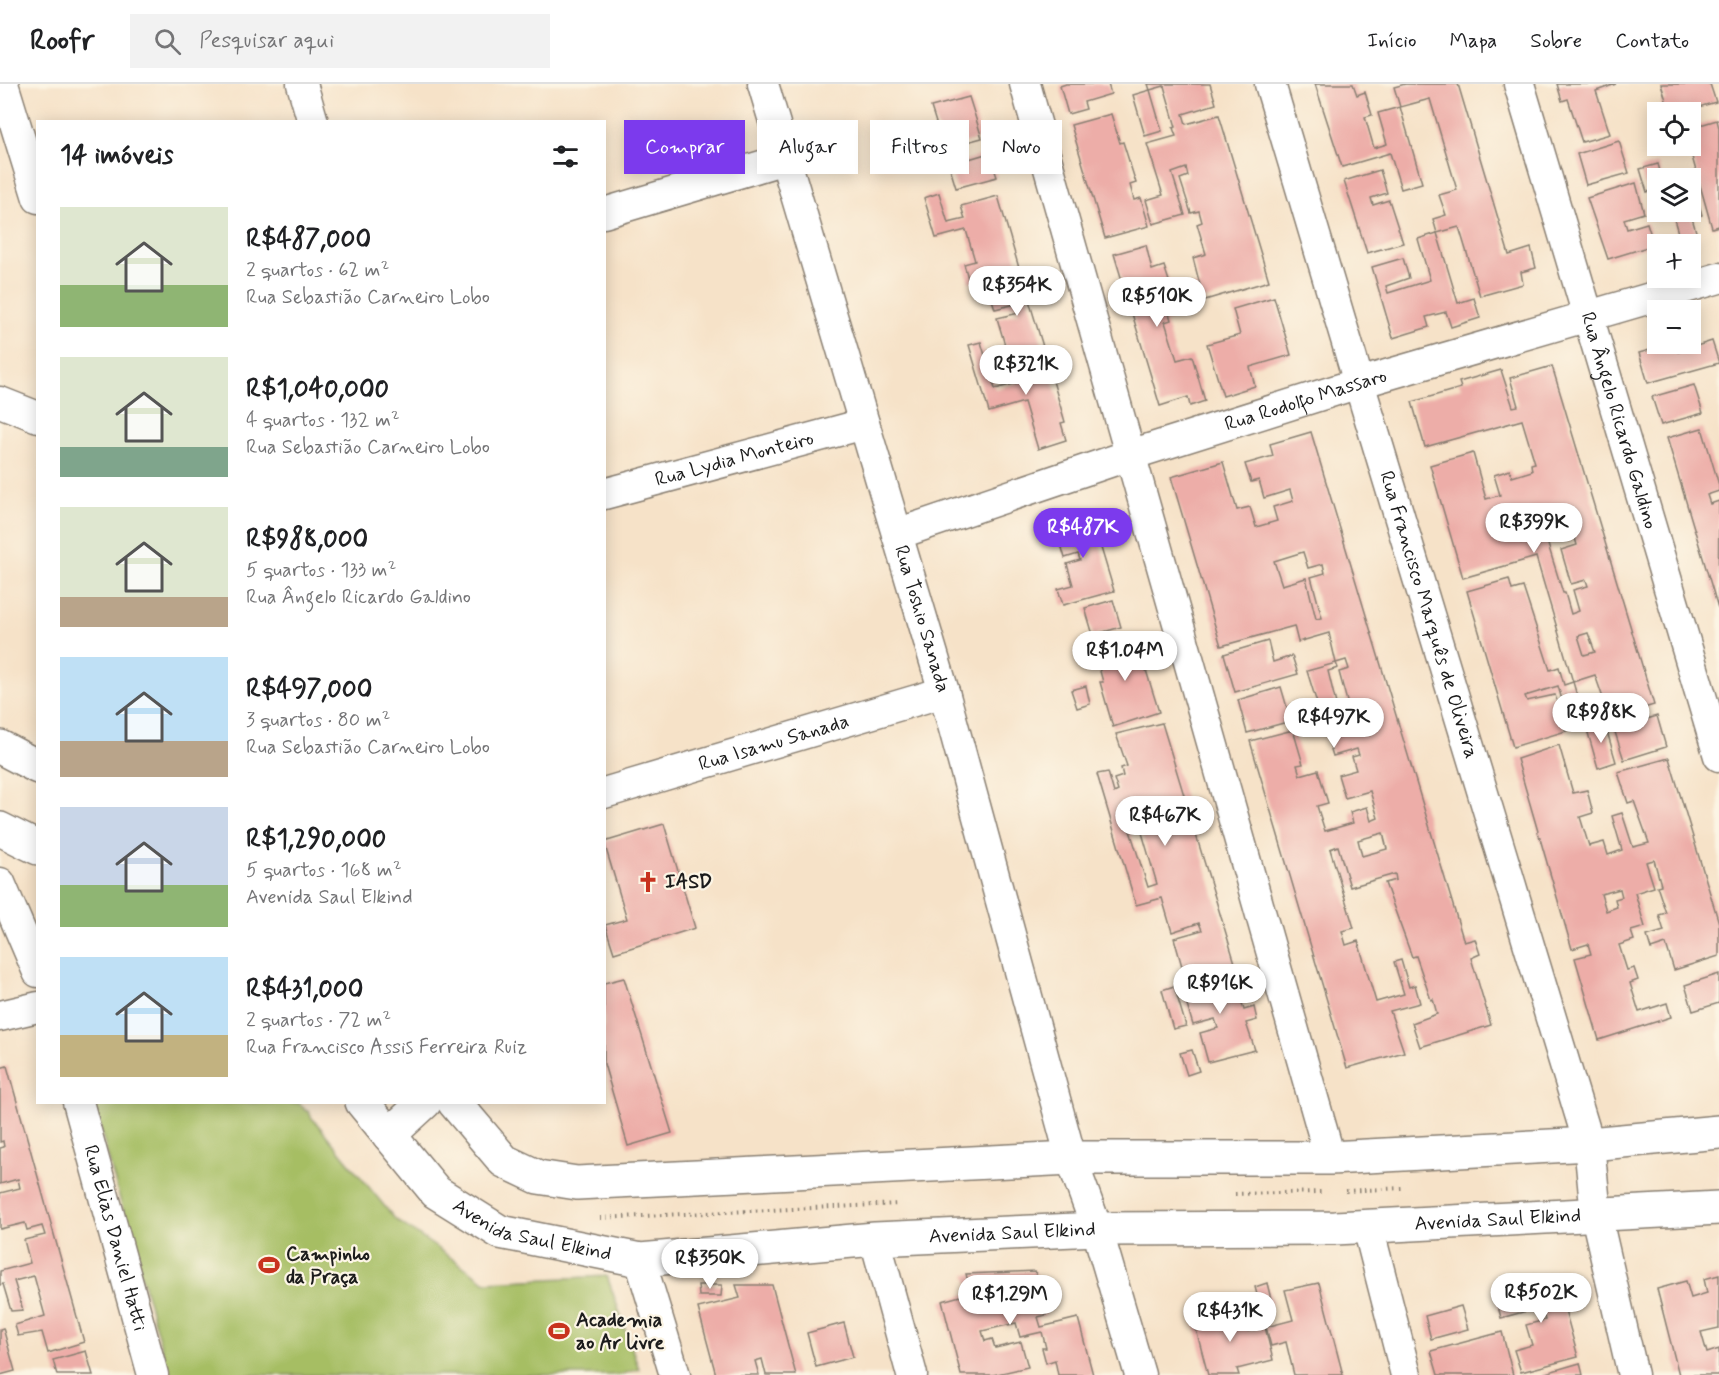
<!DOCTYPE html>
<html lang="pt">
<meta charset="utf-8">
<style>
body{margin:0;font-family:Mynerve,sans-serif;background:#f2f2f2;color:#202124;height:100vh;display:flex;flex-direction:column;font-size:22px;white-space:nowrap}
*{box-sizing:border-box;margin:0}
p{font-size:20px;color:#757577}
.icon{flex:none;width:33px;height:33px;fill:none;stroke:currentColor;stroke-width:2;stroke-linecap:round;stroke-linejoin:round}
.map{position:relative;flex:1;overflow:hidden}
.panel{position:absolute;left:36px;top:36px;width:570px;height:984px;display:flex;flex-direction:column;background:#fff;border-radius:0px;box-shadow:0 3px 15px #0003}
.panel>*{flex:none}
.guide{position:absolute;left:624px;top:36px;width:570px;height:54px;display:flex;gap:12px}
.tools{position:absolute;left:1647px;top:18px;display:grid;gap:12px}
.tools a{display:grid;place-items:center;width:54px;height:54px;border-radius:0px;background:#fff;box-shadow:0 3px 15px #0003;font-size:30px}
.price{position:absolute;translate:-50% -51px;padding:0 14px;border-radius:21px;background:#fff;color:#222;font-size:20px;line-height:39px;filter:drop-shadow(0 2px 3px #0008)}
.price::after{content:'';position:absolute;left:50%;top:36px;width:18px;height:14px;margin-left:-9px;background:inherit;clip-path:polygon(0 0,100% 0,50% 100%)}
.price.on{background:#7c3aed;color:#fff}
ul{padding:0;list-style:none}
li{display:flex;align-items:center;gap:18px;height:150px;padding:0 24px}
li span{display:grid;place-items:center;flex:none;width:168px;height:120px;border-radius:0px;color:#555}
li>.icon{margin-inline-start:auto}
span .icon{width:72px;height:72px;fill:#fffc;stroke-width:1}
li b{font-size:26px}
h2{display:flex;justify-content:space-between;align-items:center;height:72px;padding:0 24px;font-size:26px}
.pill{padding:0 21px;border-radius:0px;background:#fff;box-shadow:0 3px 15px #0003;font-size:21px;line-height:54px}
.pill.on{background:#7c3aed;color:#fff}
header{display:flex;align-items:center;gap:36px;box-sizing:border-box;height:84px;padding:0 30px;background:#fff;border-bottom:2px solid #e0e0e0}
header strong{font-size:28px}
nav{display:flex;gap:33px;margin-inline-start:auto;font-size:21px}
.search{width:420px;height:54px;background:#f2f2f2;display:flex;align-items:center;gap:15px;box-sizing:border-box;padding:0 21px;border-radius:0px;color:#757577;font-size:22px}
.map>svg:first-child{display:block}
</style>
<header>
<strong>Roofr</strong>
<div class="search"><svg class="icon" aria-label="search" viewBox="0 0 24 24"><circle cx="10" cy="10" r="6"/><path d="M15 15l6 6"/></svg>Pesquisar aqui</div>
<nav><a>Início</a><a>Mapa</a><a>Sobre</a><a>Contato</a></nav>
</header>
<div class="map">
<svg width="1719" height="1291" viewBox="0 0 1719 1291">
<rect width="100%" height="100%" fill="#fcf5e5"/>
<filter id="ink" filterUnits="userSpaceOnUse"><feTurbulence type="fractalNoise" baseFrequency=".0167" numOctaves="2"/><feDisplacementMap in="SourceGraphic" scale="12" xChannelSelector="R" yChannelSelector="G"/><feConvolveMatrix kernelMatrix="1 2 1 2 8 2 1 2 1" color-interpolation-filters="sRGB"/></filter>
<filter id="wash" filterUnits="userSpaceOnUse"><feTurbulence type="fractalNoise" baseFrequency=".008" numOctaves="4" result="noise"/><feDisplacementMap in="SourceGraphic" scale="24" xChannelSelector="R" yChannelSelector="G"/><feGaussianBlur stdDeviation="1.35" result="paint"/><feColorMatrix in="noise" values="0 0 0 0 0 0 0 0 0 0 0 0 0 0 0 0 0 1.4 0 .05"/><feComposite in="paint" operator="in"/></filter>
<g filter="url(#wash)">
<rect width="100%" height="100%" fill="#f6e2c8"/>
<!-- green -->
<polygon fill="#a6be64" stroke="#616d40" stroke-width="1.5" points="93,1019 299,1019 306,1027 309,1027 311,1033 318,1041 395,1135 486,1198 607,1192 639,1285 620,1291 169,1291"/>
<g id="blocks">
<!-- building -->
<g fill="#edada8" fill-rule="evenodd">
<polygon points="1066,0 1108,0 1111,10 1084,18 1086,25 1068,30 1060,2"/>
<polygon points="1148,0 1210,0 1216,20 1183,30 1186,40 1219,31 1269,197 1195,219 1190,203 1200,201 1193,174 1206,170 1197,140 1202,138 1199,127 1191,129 1180,95 1188,92 1186,84 1172,89 1185,131 1153,140 1146,116 1163,111 1147,60 1176,52 1173,44 1176,43 1164,2 1150,6"/>
<polygon points="1315,0 1353,0 1357,11 1365,8 1372,31 1365,33 1374,64 1387,60 1378,29 1400,23 1422,99 1401,105 1390,69 1342,83"/>
<polygon points="1405,0 1458,0 1509,171 1531,164 1536,184 1521,188 1523,200 1480,212 1459,143 1437,149 1458,219 1474,214 1480,234 1451,243 1446,228 1426,233 1429,243 1393,254 1372,183 1403,174 1409,194 1386,202 1388,209 1430,196 1418,155 1437,149 1433,135 1446,131 1439,111 1457,106 1430,15 1400,23 1394,3"/>
<polygon points="1557,0 1616,0 1596,7 1610,50 1582,58 1568,15 1562,17"/>
<polygon points="1661,0 1710,0 1716,18 1681,28 1663,28 1660,18 1666,16"/>
<polygon points="1150,6 1162,47 1145,52 1133,11"/>
<polygon points="969,13 982,54 944,64 931,23"/>
<polygon points="1111,30 1120,59 1123,58 1136,99 1130,101 1134,116 1141,114 1149,142 1105,154 1071,41"/>
<polygon points="1717,36 1719,44 1719,142 1712,144 1689,62 1690,62 1690,44"/>
<polygon points="1619,57 1629,89 1586,101 1577,70"/>
<polygon points="989,69 997,93 956,104 949,81"/>
<polygon points="1658,80 1662,94 1658,94 1658,105 1647,108 1640,85"/>
<polygon points="1380,86 1387,109 1371,114 1373,121 1389,116 1403,159 1367,169 1344,97"/>
<polygon points="1636,99 1644,129 1624,135 1627,145 1647,139 1654,161 1608,175 1587,114"/>
<polygon points="939,109 948,139 965,135 961,122 998,112 1019,184 969,198 964,180 975,177 966,146 936,154 924,114"/>
<polygon points="1697,113 1702,131 1692,134 1697,151 1680,156 1672,128 1690,128 1690,115"/>
<polygon points="1146,161 1152,186 1164,182 1170,200 1161,203 1164,213 1173,210 1177,224 1168,226 1171,236 1165,238 1177,276 1192,272 1205,317 1190,322 1188,313 1160,322 1114,170"/>
<polygon points="1022,193 1044,266 1025,271 1023,263 1007,268 997,234 1019,229 1016,220 995,225 988,203"/>
<polygon points="1274,213 1291,271 1250,283 1255,302 1223,312 1207,260 1240,251 1233,225"/>
<polygon points="1712,257 1719,279 1648,299 1639,269 1670,260 1675,260 1678,268"/>
<polygon points="981,258 995,305 1017,299 1012,282 1046,273 1065,338 1061,339 1066,356 1038,365 1024,318 989,328 969,261"/>
<path d="M1552,282L1654,621L1610,634L1595,591L1573,598L1583,632L1568,637L1558,602L1525,612L1527,617L1555,611L1566,647L1513,663L1467,507L1509,495L1512,506L1523,503L1550,586L1559,583L1564,601L1573,598L1536,473L1463,494L1430,381L1473,369L1486,415L1500,411L1494,391L1510,386L1512,393L1532,387L1531,380L1535,379L1522,336L1425,363L1412,318L1461,304L1459,298L1501,286L1513,323L1518,322L1510,294ZM1546,422L1558,458L1575,454L1577,461L1561,466L1571,500L1586,496L1588,502L1573,506L1579,527L1571,530L1565,509H1563L1537,425ZM1523,429L1531,457L1521,459L1515,439L1504,443L1502,434ZM1588,549L1595,568L1584,571L1578,552Z"/>
<polygon points="1694,301 1703,329 1661,341 1652,313"/>
<polygon points="1702,344 1719,401 1719,407 1707,411 1710,420 1719,417 1718,524 1667,354"/>
<path d="M1311,348L1464,858L1475,855L1480,870L1471,874L1491,941L1420,963L1412,939L1437,930L1433,915L1431,916L1416,872L1412,873L1385,799L1396,796L1395,790L1350,803L1338,762L1330,765L1354,844L1342,847L1346,861L1358,857L1376,918L1404,910L1394,878L1401,876L1409,903L1415,901L1420,919L1390,927L1404,968L1347,984L1250,657L1293,646L1303,680L1297,681L1300,691L1318,686L1328,719L1317,722L1325,747L1353,739L1350,728L1367,723L1371,737L1378,734L1370,707L1345,714L1338,691L1356,686L1352,673L1359,671L1357,665L1333,672L1326,649L1343,645L1338,624L1348,621L1339,588L1349,585L1346,576L1336,579L1338,584L1328,587L1337,624L1320,629L1307,587L1336,579L1329,549L1298,558L1294,542L1221,562L1171,393L1223,378L1237,426L1250,423L1256,443L1277,437L1273,423L1293,417L1290,406L1264,414L1259,396L1251,398L1245,380L1273,372L1270,360ZM1303,468L1308,484L1323,480L1325,489L1311,493L1322,534L1316,535L1306,494L1282,501L1274,477ZM1383,749L1387,765L1362,772L1358,756Z"/>
<polygon points="1090,427 1114,507 1063,521 1058,505 1073,501 1067,480 1080,476 1078,470 1065,474 1054,437"/>
<polygon points="1113,516 1121,543 1093,551 1085,524"/>
<polygon points="1136,554 1159,628 1113,643 1100,598 1103,598 1094,565"/>
<polygon points="1268,557 1273,578 1292,572 1298,590 1235,608 1224,570"/>
<polygon points="1086,602 1090,620 1077,624 1071,606"/>
<polygon points="1281,603 1291,637 1247,649 1238,616"/>
<polygon points="1657,632 1666,663 1624,676 1614,645"/>
<polygon points="1604,637 1616,678 1598,684 1586,642"/>
<path d="M1162,639L1235,879L1185,893L1174,854L1202,846L1199,839L1172,848L1162,814L1136,821L1097,690L1108,688L1114,709L1118,707L1114,695L1123,692L1121,684L1127,682L1116,650ZM1136,728L1157,800L1148,803L1125,731Z"/>
<path d="M1559,661L1573,709L1587,706L1593,729L1580,733L1589,762L1604,758L1608,771L1622,766L1612,732L1622,729L1633,763L1649,759L1634,717L1628,719L1618,688L1669,674L1719,839V872L1674,886L1666,860L1651,865L1647,852L1664,847L1659,831L1666,829L1657,802L1661,801L1654,776L1646,778L1654,803L1635,809L1645,843L1631,847L1634,856L1619,861L1627,886L1634,884L1638,896L1630,899L1639,928L1667,919L1671,933L1599,956L1575,874L1591,870L1588,860L1572,865L1517,675ZM1620,805L1622,813L1615,815L1617,823L1606,827L1601,810Z"/>
<polygon points="664,740 695,844 614,869 605,841 627,835 604,758"/>
<polygon points="1232,885 1244,926 1254,923 1257,936 1246,939 1255,966 1208,978 1200,949 1218,944 1215,935 1193,941 1182,905 1191,903 1189,897"/>
<polygon points="1719,890 1719,919 1693,927 1685,901"/>
<polygon points="624,894 672,1049 628,1062 604,980 604,899"/>
<polygon points="1174,902 1186,942 1173,945 1162,906"/>
<polygon points="1192,966 1199,987 1187,991 1180,969"/>
<polygon points="7,982 84,1258 48,1269 42,1248 18,1252 15,1241 45,1232 34,1192 14,1197 23,1226 11,1227 3,1200 0,1201 0,1187 30,1179 24,1156 45,1151 42,1142 27,1146 25,1139 0,1145 0,1109 20,1104 18,1095 0,1100 0,1064 4,1063 3,1057 0,1058 0,984"/>
<polygon points="1035,1187 1046,1231 1038,1233 1041,1243 1078,1234 1093,1291 1058,1291 1055,1276 1046,1279 1042,1264 1046,1264 1042,1248 1020,1253 1016,1239 982,1247 985,1257 992,1255 995,1264 1021,1258 1028,1283 993,1291 961,1291 942,1217 971,1209 966,1190"/>
<polygon points="1719,1191 1719,1244 1701,1248 1707,1269 1719,1265 1719,1291 1679,1291 1657,1205 1686,1197 1691,1214 1707,1209 1704,1195"/>
<polygon points="1556,1193 1578,1273 1521,1288 1514,1266 1532,1261 1526,1241 1545,1236 1541,1223 1501,1234 1495,1210"/>
<polygon points="1267,1199 1272,1219 1265,1221 1267,1232 1263,1233 1255,1203"/>
<polygon points="1319,1199 1343,1291 1294,1291 1286,1258 1271,1262 1266,1243 1293,1236 1285,1206"/>
<polygon points="698,1201 722,1201 721,1212 699,1212"/>
<polygon points="736,1201 772,1201 796,1291 766,1291 762,1275 755,1277 759,1291 716,1291 698,1224 740,1214"/>
<polygon points="1236,1222 1240,1237 1245,1234 1248,1247 1265,1243 1273,1276 1237,1285 1239,1291 1208,1291 1193,1234"/>
<polygon points="1461,1222 1468,1245 1431,1255 1425,1232"/>
<polygon points="844,1239 853,1273 816,1283 807,1249"/>
<polygon points="3,1244 15,1287 0,1291 0,1245"/>
<polygon points="1502,1248 1513,1291 1438,1291 1431,1267"/>
<polygon points="86,1267 93,1291 57,1291 53,1276"/>
<polygon points="1580,1279 1583,1291 1542,1291 1542,1290"/>
</g>
</g>
</g>
<g filter="url(#ink)">
<use href="#blocks" fill-opacity="0" stroke="#897f72" stroke-width="1.5"/>
<g fill="none" stroke-linecap="round" stroke-linejoin="round">
<defs>
<g id="street">
<polyline points="3,0 38,114"/>
<polyline points="302,0 313,38"/>
<path id="s1" d="M763,0L944,608L1071,1074L1097,1145L1140,1291"/>
<polyline points="1025,0 1330,1074"/>
<path id="s2" d="M1270,0L1359,299L1589,1060L1596,1131L1633,1291"/>
<path id="s3" d="M1519,0L1719,672"/>
<polyline points="604,129 785,75"/>
<polyline points="0,318 38,333"/>
<path id="s4" d="M604,410L864,340"/>
<path id="s5" d="M897,450L1130,371L1359,299L1719,194"/>
<path id="s6" d="M604,709L944,608"/>
<polyline points="0,799 38,888"/>
<polyline points="0,932 38,923"/>
<path id="s7" d="M78,1018L153,1291"/>
<polyline points="1368,1143 1406,1291"/>
<polyline points="875,1155 912,1291"/>
<polyline points="640,1176 675,1291"/>
</g>
<g id="secondary">
<polyline points="0,663 38,683"/>
<polyline points="0,745 38,764"/>
<path id="s8" d="M362,1018L436,1108L500,1148L640,1176L875,1155L1097,1145L1335,1144L1719,1124"/>
<polyline points="454,1018 504,1077 538,1093 577,1099 1071,1074 1330,1074 1589,1060 1719,1048"/>
<polyline points="389,1051 425,1018"/>
</g>
</defs>
<!-- street casing -->
<use href="#street" stroke="#897f72" stroke-width="33"/>
<!-- secondary casing -->
<use href="#secondary" stroke="#897f72" stroke-width="36"/>
<!-- path -->
<g stroke="#897f72" stroke-width="4" stroke-dasharray="1.5 4.5" stroke-linecap="butt">
<polyline points="1346,1107 1402,1104"/>
<polyline points="1235,1110 1321,1108"/>
<polyline points="600,1134 898,1120"/>
</g>
<!-- street -->
<use href="#street" stroke="#fff" stroke-width="30"/>
<!-- secondary -->
<use href="#secondary" stroke="#fff" stroke-width="33"/>
</g>
</g>
<!-- icons -->
<defs>
<symbol id="church-bare" viewBox="-9 -9 18 18"><path d="M-1.2-6h2.4v3.5h3.3v2.4h-3.3V6h-2.4V-.1h-3.3v-2.4h3.3Z" fill="#c8321e" stroke="#fcf5e5" stroke-width="2.5" paint-order="stroke"/></symbol>
<symbol id="stadium-bare" viewBox="-9 -9 18 18"><path d="M0-5a6.5 5 0 1 0 0 10a6.5 5 0 1 0 0-10ZM-3.5-1.8h7v3.6h-7Z" fill="#c8321e" stroke="#fcf5e5" stroke-width="2.5" paint-order="stroke"/></symbol>
</defs>
<g fill-rule="evenodd">
<use href="#church-bare" x="633" y="783" width="30" height="30"/>
<use href="#stadium-bare" x="254" y="1166" width="30" height="30"/>
<use href="#stadium-bare" x="544" y="1232" width="30" height="30"/>
</g>
<g text-anchor="middle" dominant-baseline="central" stroke-width="4.5" stroke-linejoin="round" paint-order="stroke">
<!-- street labels -->
<g font-size="20" fill="#1c1c1c" stroke="#fcf5e5">
<text stroke="none"><textPath href="#s5" startOffset="430">Rua Rodolfo Massaro</textPath></text>
<text stroke="none"><textPath href="#s3" startOffset="351">Rua Ângelo Ricardo Galdino</textPath></text>
<text stroke="none"><textPath href="#s4" startOffset="135">Rua Lydia Monteiro</textPath></text>
<text stroke="none"><textPath href="#s2" startOffset="554">Rua Francisco Marquês de Oliveira</textPath></text>
<text stroke="none"><textPath href="#s1" startOffset="558">Rua Toshio Sanada</textPath></text>
<text stroke="none"><textPath href="#s6" startOffset="177">Rua Isamu Sanada</textPath></text>
<text stroke="none"><textPath href="#s8" startOffset="1194">Avenida Saul Elkind</textPath></text>
<text stroke="none"><textPath href="#s8" startOffset="222">Avenida Saul Elkind</textPath></text>
<text stroke="none"><textPath href="#s8" startOffset="708">Avenida Saul Elkind</textPath></text>
<text stroke="none"><textPath href="#s7" startOffset="141">Rua Elias Daniel Hatti</textPath></text>
</g>
<!-- poi labels -->
<g font-size="20" font-weight="bold" fill="#1c1c1c" stroke="#fcf5e5" text-anchor="start">
<text x="665" y="798">IASD</text>
<text x="286" y="1170">Campinho<tspan x="286" dy="23">da Praça</tspan></text>
<text x="576" y="1236">Academia<tspan x="576" dy="23">ao Ar livre</tspan></text>
</g>
</g>
</svg>
<div class="tools">
<a><svg class="icon" aria-label="locate" viewBox="0 0 24 24"><circle cx="12" cy="12" r="6"/><path d="M12 2v4M12 18v4M2 12h4M18 12h4"/></svg></a>
<a><svg class="icon" aria-label="layers" viewBox="0 0 24 24"><path d="M12 4l9 5-9 5-9-5zM3 14l9 5 9-5"/></svg></a>
<a>+</a>
<a>−</a>
</div>
<b class="price" style="left:1017px;top:233px">R$354K</b>
<b class="price" style="left:1157px;top:244px">R$510K</b>
<b class="price" style="left:1026px;top:312px">R$321K</b>
<b class="price" style="left:1534px;top:470px">R$399K</b>
<b class="price on" style="left:1083px;top:475px">R$487K</b>
<b class="price" style="left:1125px;top:598px">R$1.04M</b>
<b class="price" style="left:1601px;top:660px">R$988K</b>
<b class="price" style="left:1334px;top:665px">R$497K</b>
<b class="price" style="left:1165px;top:763px">R$467K</b>
<b class="price" style="left:1220px;top:931px">R$916K</b>
<b class="price" style="left:710px;top:1206px">R$350K</b>
<b class="price" style="left:1541px;top:1240px">R$502K</b>
<b class="price" style="left:1010px;top:1242px">R$1.29M</b>
<b class="price" style="left:1230px;top:1259px">R$431K</b>
<div class="guide">
<a class="pill on">Comprar</a>
<a class="pill">Alugar</a>
<a class="pill">Filtros</a>
<a class="pill">Novo</a>
</div>
<section class="panel">
<h2>14 imóveis<svg class="icon" aria-label="filters" viewBox="0 0 24 24"><path d="M4 7h16M4 17h16"/><circle cx="9" cy="7" r="2"/><circle cx="15" cy="17" r="2"/></svg></h2>
<ul>
<li><span style="background:linear-gradient(#dfe7d0 65%,#8fb573 0)"><svg class="icon" aria-label="home" viewBox="0 0 24 24"><path d="M3 11l9-7 9 7M6 9v11h12V9"/></svg></span><div><b>R$487,000</b><p>2 quartos · 62 m²</p><p>Rua Sebastião Carneiro Lobo</p></div></li>
<li><span style="background:linear-gradient(#dfe7d0 75%,#7fa58c 0)"><svg class="icon" aria-label="home" viewBox="0 0 24 24"><path d="M3 11l9-7 9 7M6 9v11h12V9"/></svg></span><div><b>R$1,040,000</b><p>4 quartos · 132 m²</p><p>Rua Sebastião Carneiro Lobo</p></div></li>
<li><span style="background:linear-gradient(#dfe7d0 75%,#b9a48a 0)"><svg class="icon" aria-label="home" viewBox="0 0 24 24"><path d="M3 11l9-7 9 7M6 9v11h12V9"/></svg></span><div><b>R$988,000</b><p>5 quartos · 133 m²</p><p>Rua Ângelo Ricardo Galdino</p></div></li>
<li><span style="background:linear-gradient(#bfe0f5 70%,#b9a48a 0)"><svg class="icon" aria-label="home" viewBox="0 0 24 24"><path d="M3 11l9-7 9 7M6 9v11h12V9"/></svg></span><div><b>R$497,000</b><p>3 quartos · 80 m²</p><p>Rua Sebastião Carneiro Lobo</p></div></li>
<li><span style="background:linear-gradient(#c9d6e8 65%,#8fb573 0)"><svg class="icon" aria-label="home" viewBox="0 0 24 24"><path d="M3 11l9-7 9 7M6 9v11h12V9"/></svg></span><div><b>R$1,290,000</b><p>5 quartos · 168 m²</p><p>Avenida Saul Elkind</p></div></li>
<li><span style="background:linear-gradient(#bfe0f5 65%,#c2b280 0)"><svg class="icon" aria-label="home" viewBox="0 0 24 24"><path d="M3 11l9-7 9 7M6 9v11h12V9"/></svg></span><div><b>R$431,000</b><p>2 quartos · 72 m²</p><p>Rua Francisco Assis Ferreira Ruiz</p></div></li>
</ul>
</section>
</div>
